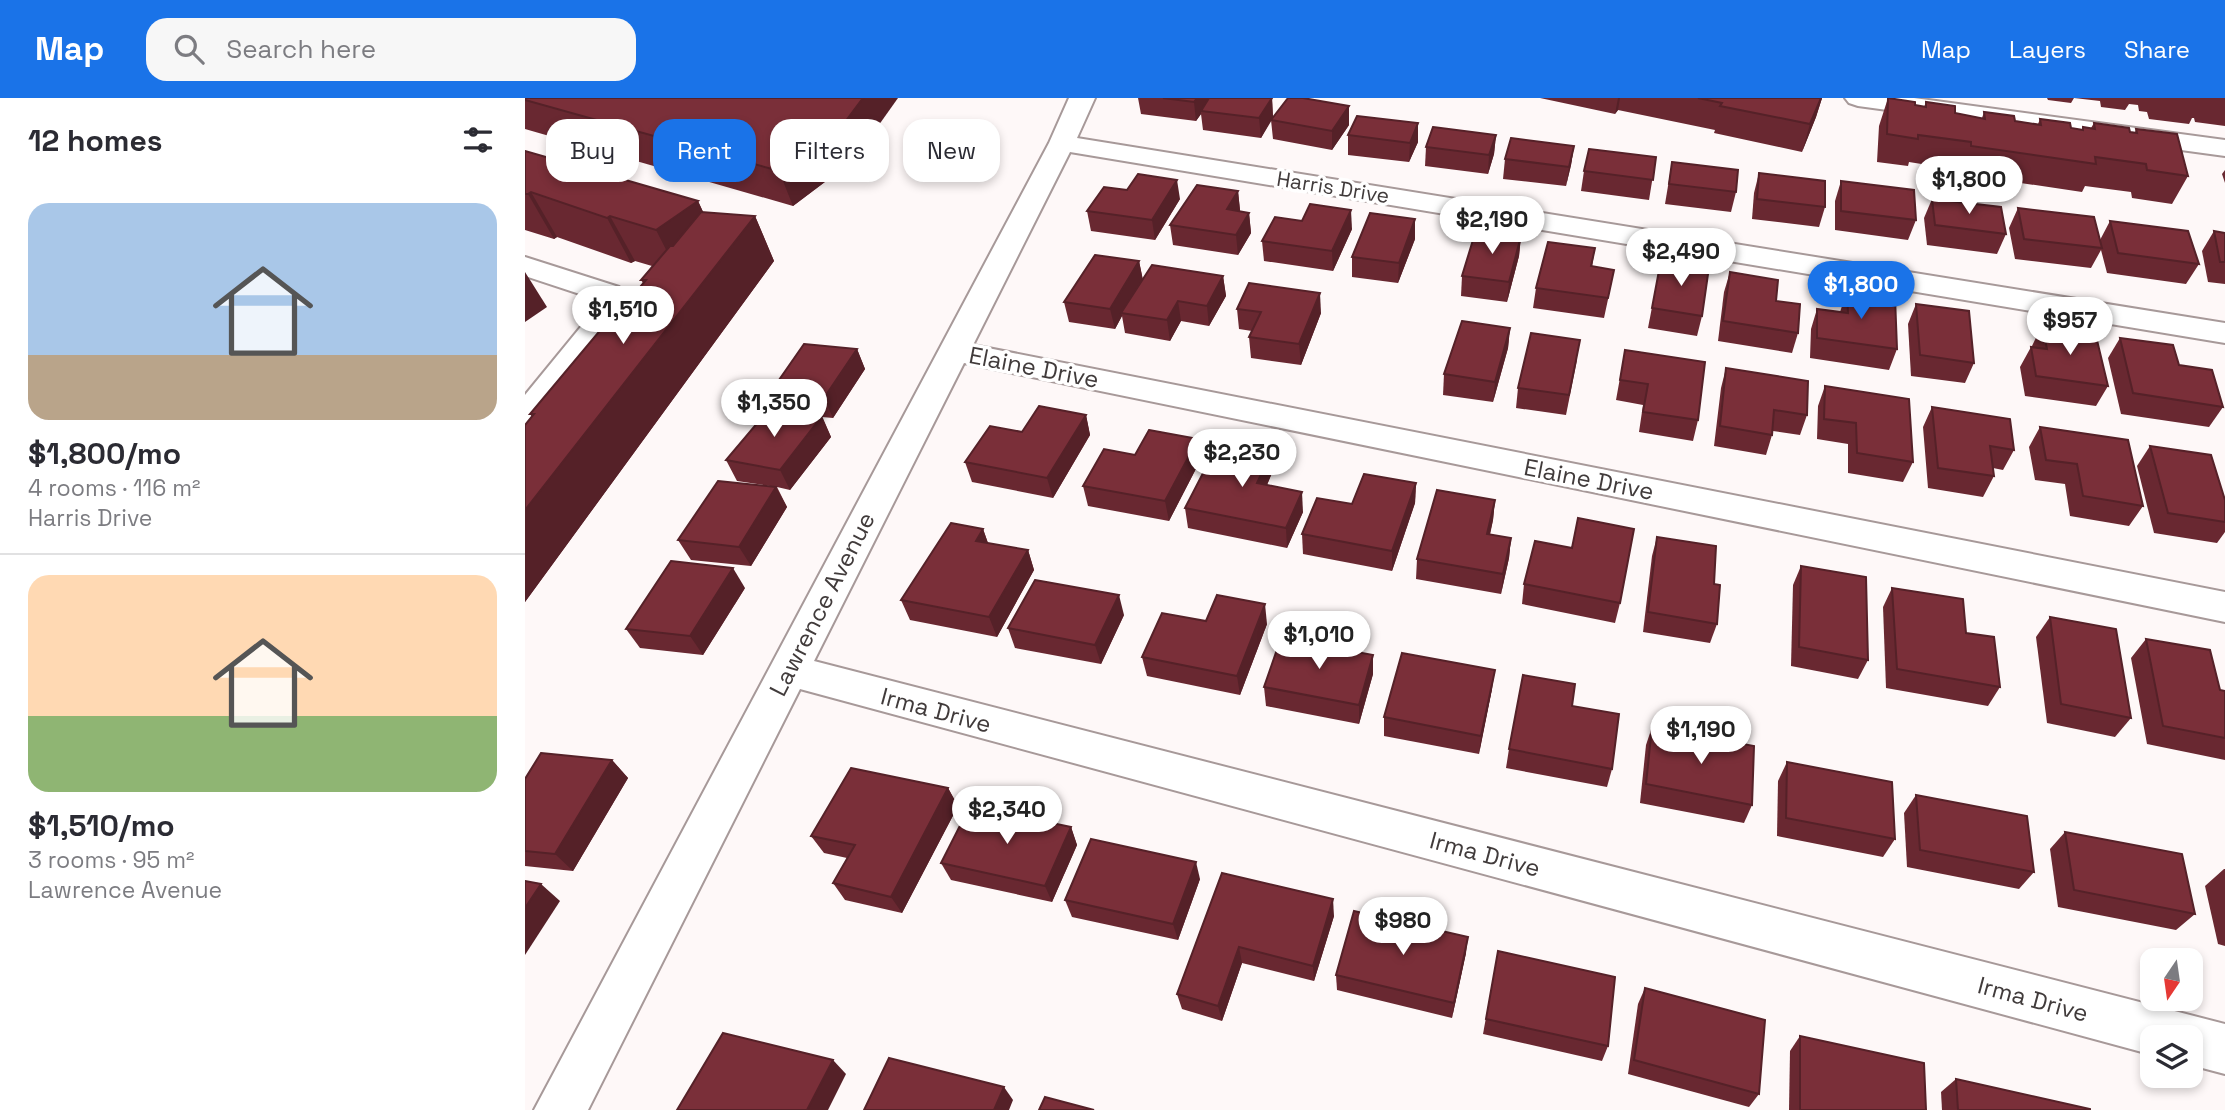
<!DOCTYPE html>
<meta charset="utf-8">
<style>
body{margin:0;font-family:"Space Grotesk",sans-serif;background:#f7f7f7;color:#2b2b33;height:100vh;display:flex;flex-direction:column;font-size:26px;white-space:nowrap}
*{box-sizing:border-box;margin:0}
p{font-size:23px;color:#7c7c81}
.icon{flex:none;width:38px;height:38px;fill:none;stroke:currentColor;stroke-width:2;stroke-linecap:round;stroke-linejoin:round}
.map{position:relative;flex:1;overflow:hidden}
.details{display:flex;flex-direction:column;background:#fff;width:525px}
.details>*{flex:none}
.top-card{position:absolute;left:21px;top:21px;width:665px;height:63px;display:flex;gap:14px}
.needle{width:46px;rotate:193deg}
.tools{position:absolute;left:1615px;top:850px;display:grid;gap:14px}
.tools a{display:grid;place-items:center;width:63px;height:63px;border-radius:14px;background:#fff;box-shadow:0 4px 10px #0003;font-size:35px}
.price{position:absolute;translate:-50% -60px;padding:0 16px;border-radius:24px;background:#fff;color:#222;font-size:23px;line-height:46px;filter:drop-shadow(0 2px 4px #0008)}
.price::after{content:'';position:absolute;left:50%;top:42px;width:21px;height:16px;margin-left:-10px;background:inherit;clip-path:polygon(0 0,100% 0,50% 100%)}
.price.active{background:#1a73e8;color:#fff}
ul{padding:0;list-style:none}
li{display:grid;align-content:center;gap:14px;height:371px;padding:0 28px}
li+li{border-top:2px solid #e1e1e2}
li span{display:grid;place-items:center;height:217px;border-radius:21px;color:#555}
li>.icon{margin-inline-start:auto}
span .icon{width:126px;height:126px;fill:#fffc;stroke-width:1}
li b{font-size:30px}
h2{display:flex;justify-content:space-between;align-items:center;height:84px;padding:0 28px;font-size:30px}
.pill{padding:0 24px;border-radius:21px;background:#fff;box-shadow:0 4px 10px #0003;font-size:24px;line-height:63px}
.pill.active{background:#1a73e8;color:#fff}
header{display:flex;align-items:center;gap:42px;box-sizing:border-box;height:98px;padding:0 35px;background:#1a73e8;color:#fff}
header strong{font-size:33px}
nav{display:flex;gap:38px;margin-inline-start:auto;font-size:24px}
.search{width:490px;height:63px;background:#f7f7f7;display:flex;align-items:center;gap:18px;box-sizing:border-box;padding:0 24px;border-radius:21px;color:#7c7c81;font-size:26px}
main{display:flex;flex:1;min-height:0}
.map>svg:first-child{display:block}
</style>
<header>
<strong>Map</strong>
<div class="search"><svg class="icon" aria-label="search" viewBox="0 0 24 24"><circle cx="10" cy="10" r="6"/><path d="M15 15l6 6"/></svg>Search here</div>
<nav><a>Map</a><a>Layers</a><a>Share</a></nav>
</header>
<main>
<section class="details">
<h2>12 homes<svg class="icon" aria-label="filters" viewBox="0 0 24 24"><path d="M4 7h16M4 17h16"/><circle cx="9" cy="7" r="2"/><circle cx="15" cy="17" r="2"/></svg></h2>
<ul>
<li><span style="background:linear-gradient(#a9c7e8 70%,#b9a48a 0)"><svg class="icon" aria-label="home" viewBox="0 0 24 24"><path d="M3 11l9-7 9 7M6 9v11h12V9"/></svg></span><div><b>$1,800/mo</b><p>4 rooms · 116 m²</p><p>Harris Drive</p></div></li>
<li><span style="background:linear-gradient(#ffd9b3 65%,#8fb573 0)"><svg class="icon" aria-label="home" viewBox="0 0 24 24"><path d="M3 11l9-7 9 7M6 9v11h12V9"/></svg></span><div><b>$1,510/mo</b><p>3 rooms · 95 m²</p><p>Lawrence Avenue</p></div></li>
</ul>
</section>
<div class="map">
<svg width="1700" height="1012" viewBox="0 0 1700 1012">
<rect width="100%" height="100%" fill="#fef8f8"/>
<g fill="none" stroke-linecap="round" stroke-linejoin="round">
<defs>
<g id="minor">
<polygon points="544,0 570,0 552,40 1700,225 1700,245 545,54 448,247 1700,494 1700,524 439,265 289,563 1700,926 1700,976 1666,967 1666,940 1628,940 1628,957 275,591 63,1012 9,1012 524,45"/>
<polygon points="1320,0 1389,0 1700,42 1700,58 1333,8 1324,5"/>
<polygon points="0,159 94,189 103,210 12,327 0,330 0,297 72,209 70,201 0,178"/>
</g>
</defs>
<!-- minor casing -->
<use href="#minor" stroke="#a79999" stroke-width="4"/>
<!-- minor -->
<use href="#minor" fill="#fff" fill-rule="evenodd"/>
</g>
<!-- wall -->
<g fill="#692831">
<polygon points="0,0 329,62 268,108 0,31"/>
<polygon points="613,0 747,0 748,20 824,27 807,52 748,41 746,22 736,40 678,32 676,16 671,23 616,16"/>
<polygon points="1015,0 1297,0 1291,19 1277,54 1189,35 1190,32 1093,12 1090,16"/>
<polygon points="1363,0 1390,7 1399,9 1401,4 1430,15 1457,20 1459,14 1490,23 1513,26 1515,21 1546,30 1557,32 1558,29 1566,30 1569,25 1605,34 1610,35 1611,31 1663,78 1647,106 1607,100 1606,94 1560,88 1557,94 1435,76 1434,72 1384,64 1383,68 1352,64 1354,28"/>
<polygon points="1522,0 1549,0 1546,5 1523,2"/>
<polygon points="1549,0 1700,0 1700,28 1670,24 1669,20 1667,20 1664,26 1624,21 1622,14 1614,13 1613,7 1604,6 1600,12 1576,9 1575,3"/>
<polygon points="823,37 893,44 884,64 823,57"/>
<polygon points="971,37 969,56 963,76 900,68 901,49"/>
<polygon points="1049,48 1046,67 1041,88 978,81 980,61"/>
<polygon points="0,53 173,103 178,114 230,118 249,163 0,504 0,327 7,319 5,316 118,185 116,182 127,168 110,163 106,165 32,139 29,141 0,132"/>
<polygon points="1131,59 1124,102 1056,93 1059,73"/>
<polygon points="1147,64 1211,94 1206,114 1140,106"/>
<polygon points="1700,72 1700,85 1697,76"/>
<polygon points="1234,75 1300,109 1294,129 1227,121 1229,95"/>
<polygon points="1316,83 1391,122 1383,142 1310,132 1310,103"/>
<polygon points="713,93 715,113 724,115 726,135 713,157 648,147 645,127"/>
<polygon points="655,101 630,142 566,133 562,113"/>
<polygon points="1407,101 1481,136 1472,156 1402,147 1399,120"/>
<polygon points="1493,110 1575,142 1585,123 1674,166 1661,186 1582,175 1576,152 1566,170 1490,161 1484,130"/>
<polygon points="827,131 808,173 739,163 737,143"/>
<polygon points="1689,133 1700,135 1700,186 1683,184 1677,153"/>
<polygon points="996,138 994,158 982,204 936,198 937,178"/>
<polygon points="890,141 873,185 827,179 827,159"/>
<polygon points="1070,150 1067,169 1085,192 1079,220 1008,210 1011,190"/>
<polygon points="1136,162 1177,218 1172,238 1123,230"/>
<polygon points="614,163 618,182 698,178 701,198 684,228 656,223 645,243 600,235 597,218 590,231 544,224 539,204"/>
<polygon points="1205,174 1251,203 1273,235 1267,255 1193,243 1199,194"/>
<polygon points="1322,193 1372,251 1364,272 1285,260 1286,231 1292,211 1315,214"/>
<polygon points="1391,206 1449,265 1440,285 1386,278 1383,226"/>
<polygon points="712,211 796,215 776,267 726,260 724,239 727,233 714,231"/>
<polygon points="1517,227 1583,288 1571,308 1500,298 1495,269 1506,249 1507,249 1507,248"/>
<polygon points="985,230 983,250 968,304 918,297 919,276"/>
<polygon points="1595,240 1654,267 1698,309 1684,329 1596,316 1583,260"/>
<polygon points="332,251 340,271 308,320 297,319 306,339 265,392 252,389 262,409 226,468 166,462 153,442 245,388 212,383 201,362 253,311 245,295"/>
<polygon points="1100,252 1173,322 1168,343 1114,334 1118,307 1091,302"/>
<polygon points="1052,262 1041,317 991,310 993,290"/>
<polygon points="1201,270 1282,317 1275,337 1248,333 1247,337 1241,357 1189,348 1196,290"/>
<polygon points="1300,288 1388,364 1378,384 1323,375 1323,346 1292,341 1293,308"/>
<polygon points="1407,309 1489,352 1478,372 1468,370 1469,378 1458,399 1403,390 1398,329"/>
<polygon points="561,317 565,337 528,400 447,384 440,364 497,334"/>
<polygon points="1515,329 1618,408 1604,428 1545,418 1540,386 1510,382 1504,349"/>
<polygon points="673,341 676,361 644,423 563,408 558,388 610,357"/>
<polygon points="1625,348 1700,402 1700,434 1692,445 1629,435 1612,368"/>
<polygon points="747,375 742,387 778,414 762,450 663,430 660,410"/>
<polygon points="891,385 890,405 867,473 778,456 777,436 827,406"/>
<polygon points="970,402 968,422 965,437 986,440 984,460 976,496 891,481 892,461"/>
<polygon points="458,431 463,445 503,452 509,472 472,539 385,522 376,502"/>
<polygon points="1132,439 1189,486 1192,526 1185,545 1118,534 1127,458"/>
<polygon points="1276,468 1343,562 1333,581 1266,568 1268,487"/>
<polygon points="999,486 1095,505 1090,525 997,506"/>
<polygon points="220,490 178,557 115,550 101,531"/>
<polygon points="1367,490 1475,589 1463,608 1361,590 1358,509"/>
<polygon points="599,517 576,566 490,550 483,530"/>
<polygon points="1525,519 1606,620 1590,639 1522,625 1511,539"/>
<polygon points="681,523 742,526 715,597 622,578 617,559"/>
<polygon points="1621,541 1695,592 1700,593 1700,662 1622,646 1606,560"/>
<polygon points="848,576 834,626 741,608 739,589"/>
<polygon points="967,591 954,656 859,638 859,619"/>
<polygon points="1047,608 1087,671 1082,689 981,670 984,651"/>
<polygon points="1127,629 1227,707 1219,725 1115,705 1121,647"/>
<polygon points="87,662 103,680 48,773 0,768 0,681"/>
<polygon points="1262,664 1370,741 1358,759 1252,738 1253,683"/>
<polygon points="423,690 433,708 377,815 320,802 308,785 322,760 299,755 286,738"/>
<polygon points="1391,697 1509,774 1494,791 1382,769 1379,715"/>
<polygon points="546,729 552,747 527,804 426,782 416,765"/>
<polygon points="1540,734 1670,816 1651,832 1533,809 1525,751"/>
<polygon points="1699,771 1700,771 1700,848 1693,846 1680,788"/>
<polygon points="697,775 809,818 789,883 717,865 697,923 657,911 652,896"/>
<polygon points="675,781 653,842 547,819 540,802"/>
<polygon points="973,853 1083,948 1077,963 958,936"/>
<polygon points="941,855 927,920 812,892 811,877"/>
<polygon points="1120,890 1234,996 1224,1009 1103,976 1113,906"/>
<polygon points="1275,938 1401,1012 1264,1012 1265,953"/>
<polygon points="1431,981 1565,1012 1417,1012 1416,994"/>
</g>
<!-- shaded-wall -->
<g fill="#552128">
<polygon points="338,0 373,0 329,62 268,108 254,73"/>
<polygon points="672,0 685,0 676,13 676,16 671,23 669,4"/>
<polygon points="747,0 748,20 736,40 734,20"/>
<polygon points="1093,0 1095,0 1093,12 1090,16"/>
<polygon points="1296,0 1297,0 1291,19 1277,54 1285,26"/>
<polygon points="824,8 824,27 807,52 807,33"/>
<polygon points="893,25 893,44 884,64 885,45"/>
<polygon points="971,37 969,56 963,76 964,57"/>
<polygon points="1049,48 1046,67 1041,88 1044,69"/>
<polygon points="652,82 655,101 630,142 627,122"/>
<polygon points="713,93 715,112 704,131 702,111"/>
<polygon points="6,94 32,139 29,141 3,96"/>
<polygon points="173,103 194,148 154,177 131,132"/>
<polygon points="826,112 827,131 808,173 807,153"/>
<polygon points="724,115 726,135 713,157 711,137"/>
<polygon points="85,118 110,163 106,165 82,120"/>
<polygon points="230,118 249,163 0,504 0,412"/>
<polygon points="890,121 890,141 873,185 874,165"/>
<polygon points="996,138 994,158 982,204 984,184"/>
<polygon points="614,163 618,183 596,215 597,218 590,231 585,211"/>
<polygon points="0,174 22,209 0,224"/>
<polygon points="698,178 701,198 684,228 682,208"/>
<polygon points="795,195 796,215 776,267 774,246"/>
<polygon points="653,203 656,223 645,243 642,222"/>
<polygon points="985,230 983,250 968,304 970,284"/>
<polygon points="332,251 340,271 308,320 299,300"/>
<polygon points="561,317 565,337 528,400 522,380"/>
<polygon points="297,318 306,339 265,392 255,372"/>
<polygon points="673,341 676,361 644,423 640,403"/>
<polygon points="746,355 747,375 734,405 732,385"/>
<polygon points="891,385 890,405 867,473 867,453"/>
<polygon points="251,389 262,409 226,468 214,449"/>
<polygon points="777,394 778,414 762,450 761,430"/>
<polygon points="970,402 968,422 960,456 962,436"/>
<polygon points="458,431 465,451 451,443"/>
<polygon points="986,440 984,460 976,496 978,476"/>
<polygon points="503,452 509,472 472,539 464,519"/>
<polygon points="208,470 220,490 178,557 165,538"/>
<polygon points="594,497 599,517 576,566 570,547"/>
<polygon points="740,506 742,526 715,597 712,578"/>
<polygon points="848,557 848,576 834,626 834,607"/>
<polygon points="970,572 967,591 954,656 956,638"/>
<polygon points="87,662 103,680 48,773 30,756"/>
<polygon points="423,690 433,708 377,815 366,799"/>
<polygon points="546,729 552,747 527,804 520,788"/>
<polygon points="671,764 675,781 653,842 648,826"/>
<polygon points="16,786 35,803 0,857 0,810"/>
<polygon points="808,801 809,818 789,883 788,868"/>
<polygon points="943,839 941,855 927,920 929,905"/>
<polygon points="714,849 717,865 697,923 693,908"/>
<polygon points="308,962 321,976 303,1012 282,1012"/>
<polygon points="479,989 488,1002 484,1012 469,1012"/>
</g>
<!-- building -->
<g fill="#7a2f39" stroke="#552128" stroke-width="2">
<polygon points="0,0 338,0 317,28 254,73 0,2"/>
<polygon points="638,0 672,0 669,4"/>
<polygon points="684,0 747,0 734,20 676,13"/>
<polygon points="763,0 778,0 824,8 807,33 746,22"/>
<polygon points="1173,0 1296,0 1285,26 1195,8 1197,5"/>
<polygon points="1363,0 1390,4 1390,7 1401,9 1401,4 1430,8 1430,15 1460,21 1459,14 1489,18 1490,23 1516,27 1515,21 1545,25 1546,30 1558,32 1558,29 1570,31 1569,25 1604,30 1605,34 1612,35 1611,31 1652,36 1663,78 1622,72 1621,66 1570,59 1571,66 1446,48 1446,44 1393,37 1393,41 1362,36"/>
<polygon points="832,18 893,25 885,45 823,37"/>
<polygon points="908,29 971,37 964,57 901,49"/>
<polygon points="986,40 1049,48 1044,69 980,61"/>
<polygon points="1064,51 1131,59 1128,82 1059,73"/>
<polygon points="0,53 173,103 131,132 85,118 82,120 6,94 3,96 0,96"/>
<polygon points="1147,64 1213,72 1211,94 1144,86"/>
<polygon points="1234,75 1300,83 1300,109 1232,101"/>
<polygon points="613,76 652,82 627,122 562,113 579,89 602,92"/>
<polygon points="1316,83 1389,92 1391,122 1316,113"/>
<polygon points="672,87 713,93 702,111 724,115 711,137 645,127"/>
<polygon points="1407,101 1476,109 1481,136 1410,127"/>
<polygon points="785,106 826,112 807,153 737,143 750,119 777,123"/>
<polygon points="1493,110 1569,119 1577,150 1499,141"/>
<polygon points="176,114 230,118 0,412 0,327 9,316 5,316 88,217 92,217 121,182 116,182 145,148 148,148"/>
<polygon points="845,115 890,121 874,165 827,159"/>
<polygon points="1585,123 1663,133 1674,166 1593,155"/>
<polygon points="951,132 996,138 984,184 937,178"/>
<polygon points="1689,133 1700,135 1700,164 1695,164"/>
<polygon points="1023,144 1070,150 1066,168 1089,172 1083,200 1011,190"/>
<polygon points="570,157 614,163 585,211 539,204"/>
<polygon points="1136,162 1184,169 1177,218 1127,210"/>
<polygon points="627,167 698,178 682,208 653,203 642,222 596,215"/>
<polygon points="1205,174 1253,182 1251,203 1275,206 1273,235 1198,223"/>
<polygon points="724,185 795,195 774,246 724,239 736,214 712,211"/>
<polygon points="1322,193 1370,199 1372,251 1292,240 1292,211 1323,215"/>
<polygon points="1391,206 1444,213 1449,265 1395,257"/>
<polygon points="937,223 985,230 970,284 919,276"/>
<polygon points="1517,227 1570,234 1583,288 1511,278 1506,249 1522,251"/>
<polygon points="1006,235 1055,242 1044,297 993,290"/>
<polygon points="1595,240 1648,247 1654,267 1687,272 1698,309 1608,295"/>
<polygon points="279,246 332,251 299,300 245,295"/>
<polygon points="1100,252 1180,264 1173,322 1118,314 1123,286 1095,282"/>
<polygon points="1201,270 1283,283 1282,317 1249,312 1247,337 1195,328"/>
<polygon points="1300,288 1384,301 1388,364 1332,355 1331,325 1299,321"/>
<polygon points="514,308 561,317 522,380 440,364 465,328 497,334"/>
<polygon points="1407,309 1485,321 1489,352 1465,348 1469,378 1413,370"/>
<polygon points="245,310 297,318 255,372 201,362"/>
<polygon points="1515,329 1603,342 1618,408 1558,398 1552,366 1521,362"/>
<polygon points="624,332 673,341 640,403 558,388 579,351 610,357"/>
<polygon points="693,346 746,355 732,385 777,394 761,430 660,410"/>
<polygon points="1625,348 1686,357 1700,402 1700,424 1643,415"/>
<polygon points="839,376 891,385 867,453 777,436 792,400 827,406"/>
<polygon points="193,383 251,389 214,449 153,442"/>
<polygon points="912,392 970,402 962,436 986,440 978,476 892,461"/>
<polygon points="1053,420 1109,431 1095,505 999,486 1010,443 1047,450"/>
<polygon points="426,425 458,431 451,443 503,452 464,519 376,502"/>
<polygon points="1132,439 1191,448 1189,486 1195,487 1192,526 1123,514"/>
<polygon points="146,463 208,470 165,538 101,531"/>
<polygon points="1276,468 1341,479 1343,562 1274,549"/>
<polygon points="510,482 594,497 570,547 483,530"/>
<polygon points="1367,490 1438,501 1441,535 1469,539 1475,589 1372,571"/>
<polygon points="692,497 740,506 712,578 617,559 637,515 681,523"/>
<polygon points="1525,519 1591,531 1606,620 1536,606"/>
<polygon points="756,540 848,557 834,607 739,589"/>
<polygon points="1621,541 1685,552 1695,592 1700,593 1700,640 1638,628"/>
<polygon points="877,555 970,572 956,638 859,619"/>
<polygon points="998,577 1050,586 1047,608 1094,616 1087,671 984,651"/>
<polygon points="1127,629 1229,648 1227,707 1121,686"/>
<polygon points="16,655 87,662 30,756 0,753 0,681"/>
<polygon points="1262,664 1367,684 1370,741 1261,720"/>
<polygon points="326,670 423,690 366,799 308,785 330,747 286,738"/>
<polygon points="1391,697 1502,718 1509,774 1395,752"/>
<polygon points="445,708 546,729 520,788 416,765"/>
<polygon points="1540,734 1657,756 1670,816 1549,792"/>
<polygon points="566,741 671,764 648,826 540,802"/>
<polygon points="697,775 808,801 788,868 714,849 693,908 652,896"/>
<polygon points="0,783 16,786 0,810"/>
<polygon points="829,813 943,839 929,905 811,877"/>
<polygon points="973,853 1090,879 1083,948 961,921"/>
<polygon points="1120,890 1240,922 1234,996 1109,962"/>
<polygon points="198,935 308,962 282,1012 152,1012"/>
<polygon points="1275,938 1399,965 1401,1012 1275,1012"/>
<polygon points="364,960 479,989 469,1012 339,1012"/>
<polygon points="1431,981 1565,1011 1565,1012 1433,1012"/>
<polygon points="520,999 569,1012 514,1012"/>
</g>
<g text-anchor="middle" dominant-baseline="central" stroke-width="7" stroke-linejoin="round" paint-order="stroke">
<!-- far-street labels -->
<g font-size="21" fill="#413b3b" stroke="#fff">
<text transform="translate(808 89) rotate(9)">Harris Drive</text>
</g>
<!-- street labels -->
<g font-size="24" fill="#413b3b" stroke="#fff">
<text transform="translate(509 269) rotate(11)">Elaine Drive</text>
<text transform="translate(1064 381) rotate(11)">Elaine Drive</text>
<text transform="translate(297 506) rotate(-63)">Lawrence Avenue</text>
<text transform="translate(411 612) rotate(15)">Irma Drive</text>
<text transform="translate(960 756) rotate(15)">Irma Drive</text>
<text transform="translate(1508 901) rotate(15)">Irma Drive</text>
</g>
</g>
</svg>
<div class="tools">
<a><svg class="needle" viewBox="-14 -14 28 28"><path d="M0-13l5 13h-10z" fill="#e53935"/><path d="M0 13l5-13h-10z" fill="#7c7c81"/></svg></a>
<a><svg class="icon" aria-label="layers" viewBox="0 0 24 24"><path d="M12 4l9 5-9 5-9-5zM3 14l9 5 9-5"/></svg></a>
</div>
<b class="price" style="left:1444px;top:118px">$1,800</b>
<b class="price" style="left:967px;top:158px">$2,190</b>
<b class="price" style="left:1156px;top:190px">$2,490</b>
<b class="price active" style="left:1336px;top:223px">$1,800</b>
<b class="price" style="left:98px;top:248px">$1,510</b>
<b class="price" style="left:1545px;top:259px">$957</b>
<b class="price" style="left:249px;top:341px">$1,350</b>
<b class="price" style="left:717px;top:391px">$2,230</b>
<b class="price" style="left:794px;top:573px">$1,010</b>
<b class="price" style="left:1176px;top:668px">$1,190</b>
<b class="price" style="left:482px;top:748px">$2,340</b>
<b class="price" style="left:878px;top:859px">$980</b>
<div class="top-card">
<a class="pill">Buy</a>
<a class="pill active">Rent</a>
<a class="pill">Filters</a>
<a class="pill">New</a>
</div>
</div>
</main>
